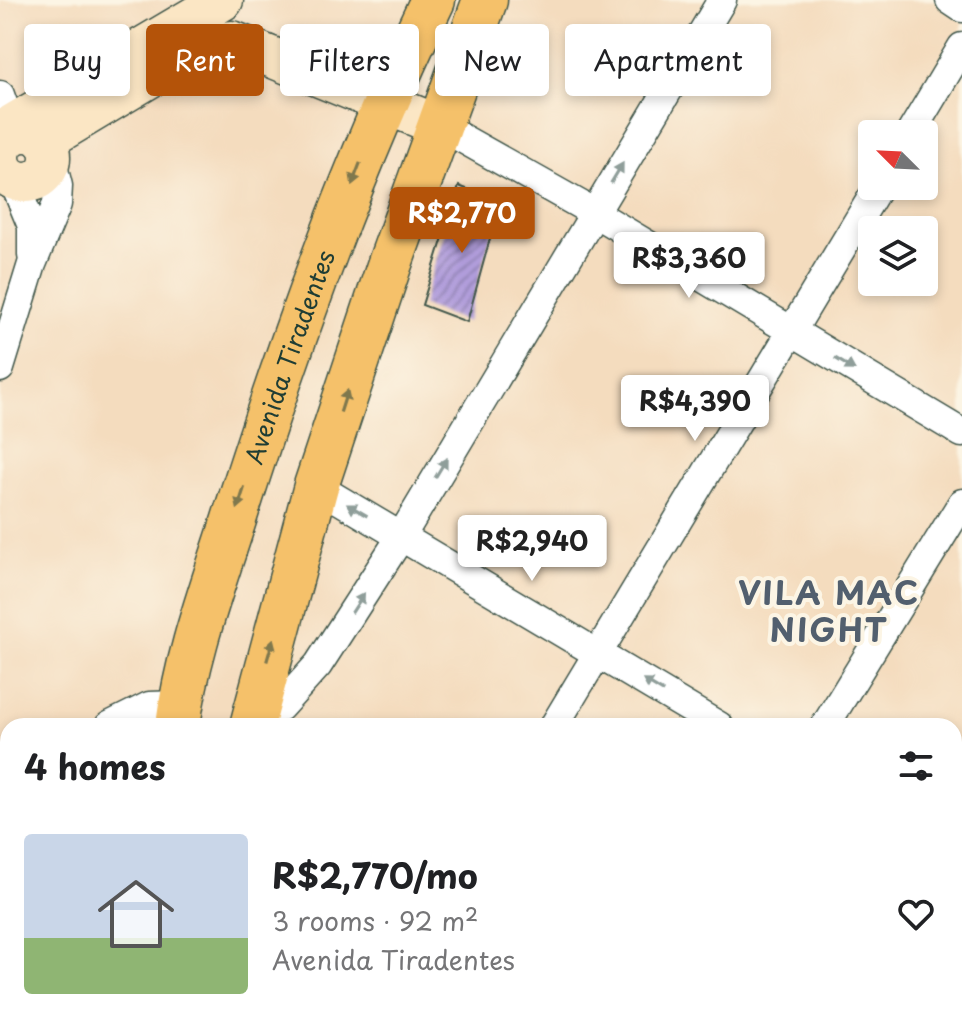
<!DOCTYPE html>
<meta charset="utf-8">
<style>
body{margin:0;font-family:"Playpen Sans",sans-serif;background:#f6f6f6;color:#202124;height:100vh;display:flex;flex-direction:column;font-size:30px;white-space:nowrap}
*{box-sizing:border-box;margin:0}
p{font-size:26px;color:#757577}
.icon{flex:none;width:44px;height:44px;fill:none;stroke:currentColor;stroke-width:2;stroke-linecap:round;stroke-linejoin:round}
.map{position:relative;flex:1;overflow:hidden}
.drawer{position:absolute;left:0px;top:718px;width:962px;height:312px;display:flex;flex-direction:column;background:#fff;border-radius:24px 24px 0 0;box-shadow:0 4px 12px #0003}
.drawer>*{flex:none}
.top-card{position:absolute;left:24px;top:24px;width:914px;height:72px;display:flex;gap:16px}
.needle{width:52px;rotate:294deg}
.fabs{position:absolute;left:858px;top:120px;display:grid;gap:16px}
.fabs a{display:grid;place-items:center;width:80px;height:80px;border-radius:8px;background:#fff;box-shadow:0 4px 12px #0003;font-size:40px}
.price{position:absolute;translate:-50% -68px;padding:0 18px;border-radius:8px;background:#fff;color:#222;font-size:26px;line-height:52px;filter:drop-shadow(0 2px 4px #0008)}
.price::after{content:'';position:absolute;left:50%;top:48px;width:24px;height:18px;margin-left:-12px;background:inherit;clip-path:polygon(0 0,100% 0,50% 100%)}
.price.current{background:#b45309;color:#fff}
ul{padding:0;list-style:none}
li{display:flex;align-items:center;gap:24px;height:200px;padding:0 24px}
li span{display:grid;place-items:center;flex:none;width:224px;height:160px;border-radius:8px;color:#555}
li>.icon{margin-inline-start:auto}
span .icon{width:96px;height:96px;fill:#fffc;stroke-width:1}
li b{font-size:34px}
h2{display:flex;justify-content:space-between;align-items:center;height:96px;padding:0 24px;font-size:34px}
.pill{padding:0 28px;border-radius:8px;background:#fff;box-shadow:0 4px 12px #0003;font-size:28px;line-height:72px}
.pill.current{background:#b45309;color:#fff}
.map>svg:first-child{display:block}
</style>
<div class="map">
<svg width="962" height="1030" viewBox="0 0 962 1030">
<defs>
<pattern id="building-hatch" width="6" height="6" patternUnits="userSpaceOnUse" patternTransform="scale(2)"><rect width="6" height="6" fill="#b19ddb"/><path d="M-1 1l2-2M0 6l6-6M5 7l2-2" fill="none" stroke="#8f81b2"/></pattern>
</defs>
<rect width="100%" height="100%" fill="#fcf5e5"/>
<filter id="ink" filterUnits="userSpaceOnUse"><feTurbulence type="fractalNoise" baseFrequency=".0125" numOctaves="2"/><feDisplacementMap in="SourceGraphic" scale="16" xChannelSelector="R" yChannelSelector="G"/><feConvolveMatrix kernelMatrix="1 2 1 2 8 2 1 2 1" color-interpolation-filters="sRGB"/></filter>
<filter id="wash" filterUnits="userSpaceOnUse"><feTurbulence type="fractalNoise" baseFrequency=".006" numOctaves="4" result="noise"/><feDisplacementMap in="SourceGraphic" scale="32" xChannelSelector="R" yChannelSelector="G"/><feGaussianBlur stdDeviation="1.8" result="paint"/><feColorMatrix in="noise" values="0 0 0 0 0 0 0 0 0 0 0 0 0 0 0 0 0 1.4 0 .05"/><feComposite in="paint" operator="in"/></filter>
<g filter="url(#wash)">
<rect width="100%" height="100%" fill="#f4dcbe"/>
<g id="blocks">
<!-- building -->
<polygon fill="url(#building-hatch)" points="459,186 500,202 467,322 422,305"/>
</g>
</g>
<g filter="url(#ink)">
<use href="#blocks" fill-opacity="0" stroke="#3f5549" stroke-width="2"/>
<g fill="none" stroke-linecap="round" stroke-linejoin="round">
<defs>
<g id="minor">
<polyline points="950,0 962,8"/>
<polyline points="0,95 5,109 32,133"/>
<polyline points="440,126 593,212 962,433"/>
<polyline points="910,134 962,47"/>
<polyline points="0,158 0,159"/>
<polyline points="13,180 32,226 32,255"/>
<polyline points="0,368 32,264 57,204 58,186 51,158"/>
<polyline points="316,486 719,726"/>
<polyline points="252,722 280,707 318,665 402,535 722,0"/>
<polyline points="109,726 149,706 181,705"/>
<polyline points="554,726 879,186"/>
<polyline points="825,726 962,503"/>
<polyline points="0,793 8,789"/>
<polyline points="954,873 962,878"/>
<polyline points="954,910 962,908"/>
<polyline points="381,1022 394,1030"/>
<polyline points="641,1030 646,1022"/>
</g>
<g id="secondary">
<circle cx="25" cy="157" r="25"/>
<polyline points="0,132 223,0"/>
<polyline points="44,141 195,50 232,41 440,126"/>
</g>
<g id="primary">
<path id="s1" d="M178,726C187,652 215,581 237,510C292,336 354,164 433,0"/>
<polyline points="252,726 316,486 389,266 485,0"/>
<polyline points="190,1022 191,1030"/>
<polyline points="259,1022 260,1030"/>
</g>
</defs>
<!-- minor casing -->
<use href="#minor" stroke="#3f5549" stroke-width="31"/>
<!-- secondary casing -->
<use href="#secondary" stroke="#3f5549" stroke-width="43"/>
<!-- primary casing -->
<use href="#primary" stroke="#3f5549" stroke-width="47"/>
<!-- minor -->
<use href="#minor" stroke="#fff" stroke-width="28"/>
<!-- secondary -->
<use href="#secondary" stroke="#fbe6c4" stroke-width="40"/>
<!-- primary -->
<use href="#primary" stroke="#f5c16b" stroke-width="44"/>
</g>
<!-- one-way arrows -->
<defs><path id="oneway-solid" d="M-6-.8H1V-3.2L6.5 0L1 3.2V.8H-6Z" transform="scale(2)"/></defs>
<g fill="#8f9e9a">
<use href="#oneway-solid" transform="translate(617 173) rotate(-59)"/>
<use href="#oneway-solid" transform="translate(845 364) rotate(31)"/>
<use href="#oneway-solid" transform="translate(441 468) rotate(-59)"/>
<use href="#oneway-solid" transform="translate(357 510) rotate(-150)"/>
<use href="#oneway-solid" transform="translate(358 603) rotate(-57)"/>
<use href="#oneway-solid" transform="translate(653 686) rotate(-149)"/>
</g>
<g fill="#7f784d">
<use href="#oneway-solid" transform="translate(356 174) rotate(111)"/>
<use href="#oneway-solid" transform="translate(344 401) rotate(-72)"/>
<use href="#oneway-solid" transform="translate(241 498) rotate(108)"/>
<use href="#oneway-solid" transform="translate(270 650) rotate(-74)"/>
</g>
</g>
<g text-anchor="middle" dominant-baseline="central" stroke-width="8" stroke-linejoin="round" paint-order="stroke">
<!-- street labels -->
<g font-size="24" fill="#1f3d34" stroke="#fcf5e5">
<text stroke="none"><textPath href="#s1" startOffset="386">Avenida Tiradentes</textPath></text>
</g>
<!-- district labels -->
<g font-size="32" font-weight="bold" letter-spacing="2" fill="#525f6e" stroke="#fcf5e5">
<text x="829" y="592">VILA MAC<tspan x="829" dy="37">NIGHT</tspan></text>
</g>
</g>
</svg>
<div class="fabs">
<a><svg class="needle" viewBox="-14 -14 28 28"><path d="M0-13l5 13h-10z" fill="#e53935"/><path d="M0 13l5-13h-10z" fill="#757577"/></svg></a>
<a><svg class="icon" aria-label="layers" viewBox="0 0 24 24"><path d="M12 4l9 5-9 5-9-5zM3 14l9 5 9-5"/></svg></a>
</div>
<b class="price current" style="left:462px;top:255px">R$2,770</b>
<b class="price" style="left:689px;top:300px">R$3,360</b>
<b class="price" style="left:695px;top:443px">R$4,390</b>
<b class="price" style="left:532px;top:583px">R$2,940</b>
<div class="top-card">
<a class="pill">Buy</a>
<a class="pill current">Rent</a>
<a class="pill">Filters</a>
<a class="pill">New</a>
<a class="pill">Apartment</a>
</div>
<section class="drawer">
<h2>4 homes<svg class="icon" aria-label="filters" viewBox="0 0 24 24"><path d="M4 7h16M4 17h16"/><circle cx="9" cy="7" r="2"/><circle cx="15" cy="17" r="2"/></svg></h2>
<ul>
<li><span style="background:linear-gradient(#c9d6e8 65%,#8fb573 0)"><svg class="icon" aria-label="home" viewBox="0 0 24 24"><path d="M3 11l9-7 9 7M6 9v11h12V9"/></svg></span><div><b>R$2,770/mo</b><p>3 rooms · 92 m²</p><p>Avenida Tiradentes</p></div><svg class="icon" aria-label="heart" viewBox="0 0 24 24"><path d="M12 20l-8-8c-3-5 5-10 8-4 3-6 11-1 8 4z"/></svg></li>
</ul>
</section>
</div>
